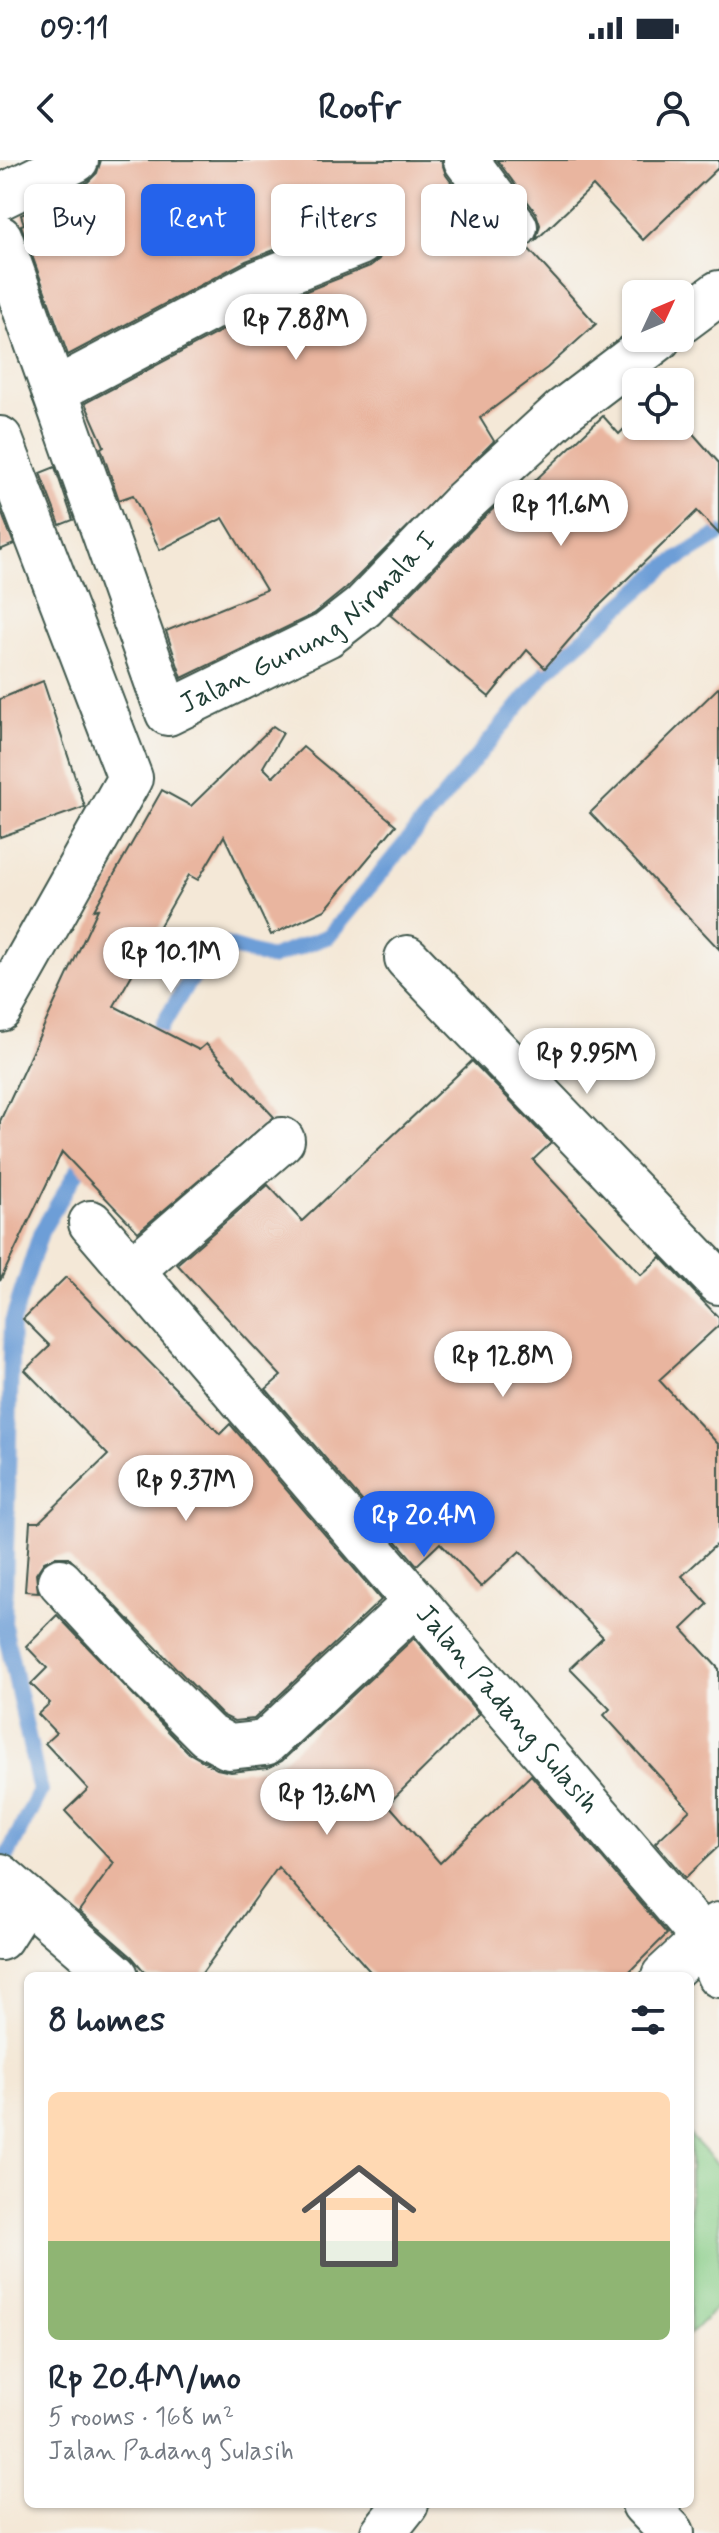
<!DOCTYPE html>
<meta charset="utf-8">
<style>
body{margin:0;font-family:Mynerve,sans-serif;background:#f2f2f3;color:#1f2937;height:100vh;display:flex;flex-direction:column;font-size:30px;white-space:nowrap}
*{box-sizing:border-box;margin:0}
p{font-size:26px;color:#747a83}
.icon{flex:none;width:44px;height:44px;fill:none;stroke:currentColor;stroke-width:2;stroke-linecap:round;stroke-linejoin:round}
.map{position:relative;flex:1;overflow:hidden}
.drawer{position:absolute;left:24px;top:1812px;width:670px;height:536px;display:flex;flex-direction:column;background:#fff;border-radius:12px;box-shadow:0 2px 6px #0004}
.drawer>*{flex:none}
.hud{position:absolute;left:24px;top:24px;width:672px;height:72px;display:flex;gap:16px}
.needle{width:52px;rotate:46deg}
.controls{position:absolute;left:622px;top:120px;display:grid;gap:16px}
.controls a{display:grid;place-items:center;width:72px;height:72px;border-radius:12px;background:#fff;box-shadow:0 2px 6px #0004;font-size:40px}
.price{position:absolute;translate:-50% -68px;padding:0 18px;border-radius:28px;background:#fff;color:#222;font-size:26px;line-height:52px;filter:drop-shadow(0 2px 4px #0008)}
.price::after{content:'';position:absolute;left:50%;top:48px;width:24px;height:18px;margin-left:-12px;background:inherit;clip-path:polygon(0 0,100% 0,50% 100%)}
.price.on{background:#2563eb;color:#fff}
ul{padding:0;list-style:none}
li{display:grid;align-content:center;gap:16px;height:424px;padding:0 24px}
li span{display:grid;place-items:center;height:248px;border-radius:12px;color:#555}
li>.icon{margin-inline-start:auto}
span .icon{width:144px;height:144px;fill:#fffc;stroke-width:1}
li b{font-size:34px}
h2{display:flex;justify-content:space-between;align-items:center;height:96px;padding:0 24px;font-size:34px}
.chip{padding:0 28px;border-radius:12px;background:#fff;box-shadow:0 2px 6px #0004;font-size:28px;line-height:72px}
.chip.on{background:#2563eb;color:#fff}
.status{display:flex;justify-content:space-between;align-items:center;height:56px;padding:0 40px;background:#fff;direction:ltr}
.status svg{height:22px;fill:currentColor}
header{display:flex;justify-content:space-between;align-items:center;height:104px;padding:0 24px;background:#fff;font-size:36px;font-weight:700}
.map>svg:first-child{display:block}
</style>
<div class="status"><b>09:11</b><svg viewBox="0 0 49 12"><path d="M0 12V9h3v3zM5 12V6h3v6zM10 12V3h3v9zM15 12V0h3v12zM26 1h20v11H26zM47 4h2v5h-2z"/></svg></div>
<header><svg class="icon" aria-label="back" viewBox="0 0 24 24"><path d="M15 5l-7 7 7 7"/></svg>Roofr<svg class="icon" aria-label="person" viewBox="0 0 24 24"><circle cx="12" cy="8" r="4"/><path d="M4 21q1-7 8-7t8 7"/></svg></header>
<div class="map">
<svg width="719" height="2373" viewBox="0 0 719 2373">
<rect width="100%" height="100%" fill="#f6f6f2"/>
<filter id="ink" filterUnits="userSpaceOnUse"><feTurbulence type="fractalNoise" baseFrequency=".0125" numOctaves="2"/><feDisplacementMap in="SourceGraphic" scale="16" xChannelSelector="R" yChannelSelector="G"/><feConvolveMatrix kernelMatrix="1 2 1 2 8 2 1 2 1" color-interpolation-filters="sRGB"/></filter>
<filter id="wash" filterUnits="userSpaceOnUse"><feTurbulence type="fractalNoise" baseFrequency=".006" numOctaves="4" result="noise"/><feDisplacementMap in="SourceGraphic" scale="32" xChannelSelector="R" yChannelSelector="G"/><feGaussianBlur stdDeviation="1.8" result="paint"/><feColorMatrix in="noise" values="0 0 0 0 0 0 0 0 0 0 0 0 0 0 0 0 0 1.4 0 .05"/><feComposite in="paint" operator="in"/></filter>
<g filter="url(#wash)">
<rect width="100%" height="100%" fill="#f4e8d7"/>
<!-- green -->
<polygon fill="#87cc86" stroke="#53845d" stroke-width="2" points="690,1975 719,2006 719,2145 690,2174"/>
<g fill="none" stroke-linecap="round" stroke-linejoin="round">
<!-- stream -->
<g stroke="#6d9ed7" stroke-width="16">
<polyline points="149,888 187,824 226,785 270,798 329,776 549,509 665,407 719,374"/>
<polyline points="0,1710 40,1631 4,1466 12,1162 41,1072 89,991"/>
</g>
</g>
<g id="blocks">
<!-- building -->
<g fill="#e9b59f">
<polygon points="101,0 441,0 446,15 495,82 506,90 528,88 596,164 547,208 480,258 494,281 346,428 314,454 182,518 166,471 266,430 223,358 160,390 133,335 119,340 101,288 104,286 85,243 268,146 370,106 379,99 384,87 383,75 375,63 363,58 351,60 246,101 68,195 21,65 24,64 21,55 88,22 97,13"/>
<polygon points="497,0 719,0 719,7 643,80 593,26 536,80 540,65 536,53"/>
<polygon points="603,256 619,274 636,257 636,266 680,266 680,259 719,303 719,374 697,351 595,450 545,508 527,490 489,537 390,455 481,360 520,324 524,331"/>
<polygon points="55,307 73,360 60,365 40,313"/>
<polygon points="0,349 14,384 0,390"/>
<polygon points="43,521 85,647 0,677 0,539"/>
<polygon points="719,527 719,789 590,653"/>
<polygon points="273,566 283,573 263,607 273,617 303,587 396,665 325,750 271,775 224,676 198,720 189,715 114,846 199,890 206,884 274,957 138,1072 62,992 0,1121 0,961 98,749 94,750 162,630 191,646"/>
<polygon points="472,901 551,983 533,1000 641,1115 661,1097 719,1158 719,1165 659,1220 719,1285 719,1382 682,1416 708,1444 682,1469 719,1509 719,1686 685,1718 655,1683 690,1650 604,1555 610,1549 570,1508 603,1477 520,1391 481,1427 440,1383 417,1405 266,1229 281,1216 177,1104 268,1025 302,1061"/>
<polygon points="66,1117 220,1274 230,1264 381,1440 254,1559 234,1561 222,1555 68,1397 55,1397 44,1402 36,1414 38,1432 25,1431 30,1362 39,1362 108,1295 25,1210 50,1186 23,1159"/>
<polygon points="57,1455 189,1593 217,1609 231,1612 268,1608 282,1601 414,1478 479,1554 388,1644 440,1703 531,1615 667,1774 625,1816 374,1816 278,1707 200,1816 148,1816 132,1797 79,1751 114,1703 65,1651 88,1629 45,1583 56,1573 38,1554 50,1543 31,1524 47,1508 26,1486"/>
</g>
</g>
</g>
<g filter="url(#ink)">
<use href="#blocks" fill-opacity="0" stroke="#3f574c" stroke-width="2"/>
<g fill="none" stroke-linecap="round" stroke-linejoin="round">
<defs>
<g id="street">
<polyline points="466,0 515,67"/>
<polyline points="0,37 76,0"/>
<path id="s1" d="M0,78L168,553L327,475L363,447L464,342L564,250L659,178"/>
<polyline points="680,162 719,133"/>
<polyline points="54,231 258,123 360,83"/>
<polyline points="0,279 130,618 0,849"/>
<polyline points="407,798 719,1122"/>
<path id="s2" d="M91,1063L704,1779L719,1815"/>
<polyline points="132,1110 282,980"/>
<polyline points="60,1421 143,1511 207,1575 229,1587 265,1583 416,1442"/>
<polyline points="0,1716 116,1816"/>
<polyline points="0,1778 25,1739"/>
<polyline points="664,1816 719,1765"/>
<polyline points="644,2344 672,2373"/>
<polyline points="383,2373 406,2344"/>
</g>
</defs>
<!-- street casing -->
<use href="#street" stroke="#3f574c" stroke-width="48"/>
<!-- street -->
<use href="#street" stroke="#fff" stroke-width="44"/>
</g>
</g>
<g text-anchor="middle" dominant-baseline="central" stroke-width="7" stroke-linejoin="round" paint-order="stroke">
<!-- street labels -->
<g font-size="28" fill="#1f3d34" stroke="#f6f6f2">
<text stroke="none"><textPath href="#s1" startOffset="672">Jalan Gunung Nirmala I</textPath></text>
<text stroke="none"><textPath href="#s2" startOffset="640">Jalan Padang Sulasih</textPath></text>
</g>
</g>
</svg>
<div class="controls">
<a><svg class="needle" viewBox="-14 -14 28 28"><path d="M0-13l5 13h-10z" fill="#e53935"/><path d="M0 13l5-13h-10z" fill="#747a83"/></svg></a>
<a><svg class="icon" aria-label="locate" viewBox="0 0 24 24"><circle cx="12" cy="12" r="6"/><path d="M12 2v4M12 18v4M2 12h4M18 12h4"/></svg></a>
</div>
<b class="price" style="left:296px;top:202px">Rp 7.88M</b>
<b class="price" style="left:561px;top:388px">Rp 11.6M</b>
<b class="price" style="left:171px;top:835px">Rp 10.1M</b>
<b class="price" style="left:587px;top:936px">Rp 9.95M</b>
<b class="price" style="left:503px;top:1239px">Rp 12.8M</b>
<b class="price" style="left:186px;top:1363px">Rp 9.37M</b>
<b class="price on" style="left:424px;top:1399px">Rp 20.4M</b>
<b class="price" style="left:327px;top:1677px">Rp 13.6M</b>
<div class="hud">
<a class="chip">Buy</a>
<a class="chip on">Rent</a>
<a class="chip">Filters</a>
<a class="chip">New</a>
</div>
<section class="drawer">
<h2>8 homes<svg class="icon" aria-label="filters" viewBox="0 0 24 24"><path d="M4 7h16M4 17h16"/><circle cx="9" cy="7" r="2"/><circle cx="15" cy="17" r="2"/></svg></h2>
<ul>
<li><span style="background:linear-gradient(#ffd9b3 60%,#8fb573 0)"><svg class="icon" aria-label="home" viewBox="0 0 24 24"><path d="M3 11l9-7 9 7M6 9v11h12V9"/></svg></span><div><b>Rp 20.4M/mo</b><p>5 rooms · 168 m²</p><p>Jalan Padang Sulasih</p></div></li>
</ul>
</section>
</div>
